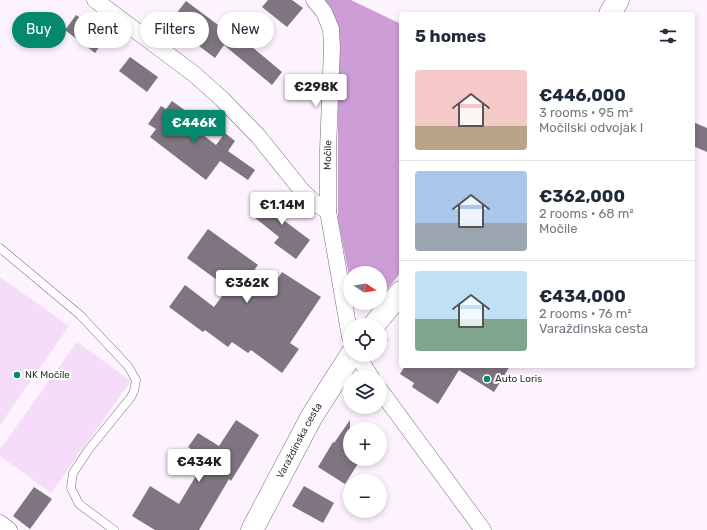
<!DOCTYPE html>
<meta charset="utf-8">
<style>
body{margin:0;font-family:Rubik,sans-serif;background:#f2f2f3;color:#1f2937;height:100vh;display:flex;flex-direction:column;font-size:15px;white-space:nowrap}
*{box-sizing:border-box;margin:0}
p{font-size:13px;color:#747a83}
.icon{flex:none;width:22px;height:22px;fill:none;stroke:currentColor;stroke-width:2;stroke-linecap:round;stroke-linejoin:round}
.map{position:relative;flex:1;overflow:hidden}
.details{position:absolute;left:399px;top:12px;width:296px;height:356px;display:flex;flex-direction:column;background:#fff;border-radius:4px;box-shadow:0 2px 6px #0003}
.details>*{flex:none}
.guide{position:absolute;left:12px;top:12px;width:327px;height:36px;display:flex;gap:8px}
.needle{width:26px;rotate:102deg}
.controls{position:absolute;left:343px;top:266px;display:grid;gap:8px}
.controls a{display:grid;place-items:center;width:44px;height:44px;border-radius:50%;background:#fff;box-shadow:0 2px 6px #0003;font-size:20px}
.price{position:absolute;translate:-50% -34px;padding:0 9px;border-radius:4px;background:#fff;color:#222;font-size:13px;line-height:26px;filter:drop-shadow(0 1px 2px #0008)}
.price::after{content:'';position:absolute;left:50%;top:24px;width:12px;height:9px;margin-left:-6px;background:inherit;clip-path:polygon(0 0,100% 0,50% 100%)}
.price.current{background:#04896d;color:#fff}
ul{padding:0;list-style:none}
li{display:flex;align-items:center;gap:12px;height:100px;padding:0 16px}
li+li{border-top:1px solid #e0e1e3}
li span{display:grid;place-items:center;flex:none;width:112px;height:80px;border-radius:4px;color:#555}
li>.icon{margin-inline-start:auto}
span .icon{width:48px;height:48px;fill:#fffc;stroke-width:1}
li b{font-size:17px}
h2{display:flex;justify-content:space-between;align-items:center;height:48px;padding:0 16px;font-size:17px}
.pill{padding:0 14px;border-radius:18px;background:#fff;box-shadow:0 2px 6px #0003;font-size:14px;line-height:36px}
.pill.current{background:#04896d;color:#fff}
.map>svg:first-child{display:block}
</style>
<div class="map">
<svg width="707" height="530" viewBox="0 0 707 530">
<rect width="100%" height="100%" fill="#fdf3fe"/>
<!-- green -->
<g fill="#f5ddf9">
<polygon points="0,277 69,326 0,425"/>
<polygon points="77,342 131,381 51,493 0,456 0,449"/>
</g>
<!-- forest -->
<polygon fill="#cd9dd6" points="322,0 351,0 401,24 401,272 380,299 380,273 350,273 350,281 338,220 338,43"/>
<!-- building -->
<g fill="#7f7581">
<polygon points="268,0 292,0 303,8 287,27 262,7"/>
<polygon points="186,1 249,48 251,46 282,72 272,85 224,45 215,58 175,28 182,18 176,14"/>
<polygon points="85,14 110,32 95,53 65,30 76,15 82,19"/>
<polygon points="130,57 158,77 147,92 119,71"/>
<polygon points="172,101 190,114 185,121 216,145 225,133 235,141 228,151 255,170 248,180 220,161 206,180 150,137 156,129 148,124 161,106 166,109"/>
<polygon points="693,122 707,128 707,152 693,146"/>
<polygon points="273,192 291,207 282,219 310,240 296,259 274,243 279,237 254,217"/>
<polygon points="208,229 258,265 252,273 272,287 282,272 321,297 290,343 299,349 282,373 251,350 248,353 232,342 228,347 205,330 203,332 169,307 185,285 214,307 228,288 187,258"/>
<polygon points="405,366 510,366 494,392 459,370 438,404 412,387 414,383 400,374"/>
<polygon points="236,420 259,435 231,481 229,479 199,530 155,530 132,516 150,486 179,504 206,459 188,447 198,433 219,446"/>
<polygon points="350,420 350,459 361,459 345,484 318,467 333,442 334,443"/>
<polygon points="304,486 334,503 323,523 292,506"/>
<polygon points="34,487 52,499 30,529 13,516"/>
</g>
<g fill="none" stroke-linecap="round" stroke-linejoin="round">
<defs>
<polyline id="service" points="0,248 80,315 128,366 136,380 134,391 131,397 89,449 73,473 71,488 79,504 114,530"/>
<g id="minor">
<polyline points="95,0 194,74 222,99 258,136 303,192 316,204 328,211"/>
<polyline points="314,0 324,12 331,29 332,48 328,150 328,211 350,337"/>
<polyline points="357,355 371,377"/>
<polyline points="380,390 483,530"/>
<polyline points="0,523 9,530"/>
</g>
<g id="primary">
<polyline points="610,14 618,0"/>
<polyline points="374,325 401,292"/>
<path id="s1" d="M252,530L312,416L351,355"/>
</g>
</defs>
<!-- service casing -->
<use href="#service" stroke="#766c78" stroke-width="9"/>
<!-- minor casing -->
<use href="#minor" stroke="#766c78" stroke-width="17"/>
<!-- primary casing -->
<use href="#primary" stroke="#766c78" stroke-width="23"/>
<!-- path -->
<polyline stroke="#a69fa7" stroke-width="2.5" stroke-dasharray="3 2" stroke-linecap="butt" points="380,349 387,339"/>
<!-- service -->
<use href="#service" stroke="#fff" stroke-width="8"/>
<!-- minor -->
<use href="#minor" stroke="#fff" stroke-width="16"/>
<!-- primary -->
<use href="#primary" stroke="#fff" stroke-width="22"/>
</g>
<!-- markers -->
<g fill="#04896d" stroke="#fff" stroke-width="1.5">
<circle cx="17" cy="375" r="4"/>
<circle cx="487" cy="379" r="4"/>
</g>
<g text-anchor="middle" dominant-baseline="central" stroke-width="4" stroke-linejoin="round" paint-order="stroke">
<!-- street labels -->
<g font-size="10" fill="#363136" stroke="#fff">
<text transform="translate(328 155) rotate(-89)">Močile</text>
<text stroke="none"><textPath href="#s1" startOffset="101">Varaždinska cesta</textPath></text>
</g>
<!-- poi labels -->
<g font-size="10" fill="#363136" stroke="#fff" text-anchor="start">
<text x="25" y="375">NK Močile</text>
<text x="495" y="379">Auto Loris</text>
</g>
</g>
</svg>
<div class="controls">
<a><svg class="needle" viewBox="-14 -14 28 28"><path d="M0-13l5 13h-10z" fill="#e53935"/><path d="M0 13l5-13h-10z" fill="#747a83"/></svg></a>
<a><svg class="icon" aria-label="locate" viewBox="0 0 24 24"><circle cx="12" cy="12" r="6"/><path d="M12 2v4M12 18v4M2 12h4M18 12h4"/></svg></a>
<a><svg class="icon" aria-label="layers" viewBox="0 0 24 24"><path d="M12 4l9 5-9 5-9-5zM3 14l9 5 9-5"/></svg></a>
<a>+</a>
<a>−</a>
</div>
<b class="price" style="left:316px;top:108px">€298K</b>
<b class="price current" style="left:194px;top:144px">€446K</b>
<b class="price" style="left:282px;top:226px">€1.14M</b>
<b class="price" style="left:247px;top:304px">€362K</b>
<b class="price" style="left:199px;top:483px">€434K</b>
<div class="guide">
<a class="pill current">Buy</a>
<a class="pill">Rent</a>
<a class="pill">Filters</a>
<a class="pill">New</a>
</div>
<section class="details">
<h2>5 homes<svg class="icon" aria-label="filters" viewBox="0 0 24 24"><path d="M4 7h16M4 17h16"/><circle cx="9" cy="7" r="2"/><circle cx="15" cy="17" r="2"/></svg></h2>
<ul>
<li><span style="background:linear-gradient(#f6c9c9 70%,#b9a48a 0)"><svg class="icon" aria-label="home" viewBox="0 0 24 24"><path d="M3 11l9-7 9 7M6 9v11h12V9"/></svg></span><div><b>€446,000</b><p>3 rooms · 95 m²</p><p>Močilski odvojak I</p></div></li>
<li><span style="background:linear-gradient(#a9c7e8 65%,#9aa5b1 0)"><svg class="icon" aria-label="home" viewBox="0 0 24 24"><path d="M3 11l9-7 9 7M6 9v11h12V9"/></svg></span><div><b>€362,000</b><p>2 rooms · 68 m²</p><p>Močile</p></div></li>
<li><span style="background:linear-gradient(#bfe0f5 60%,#7fa58c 0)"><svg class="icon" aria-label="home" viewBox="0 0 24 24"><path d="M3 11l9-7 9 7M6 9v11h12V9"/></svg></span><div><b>€434,000</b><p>2 rooms · 76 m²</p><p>Varaždinska cesta</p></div></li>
</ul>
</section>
</div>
